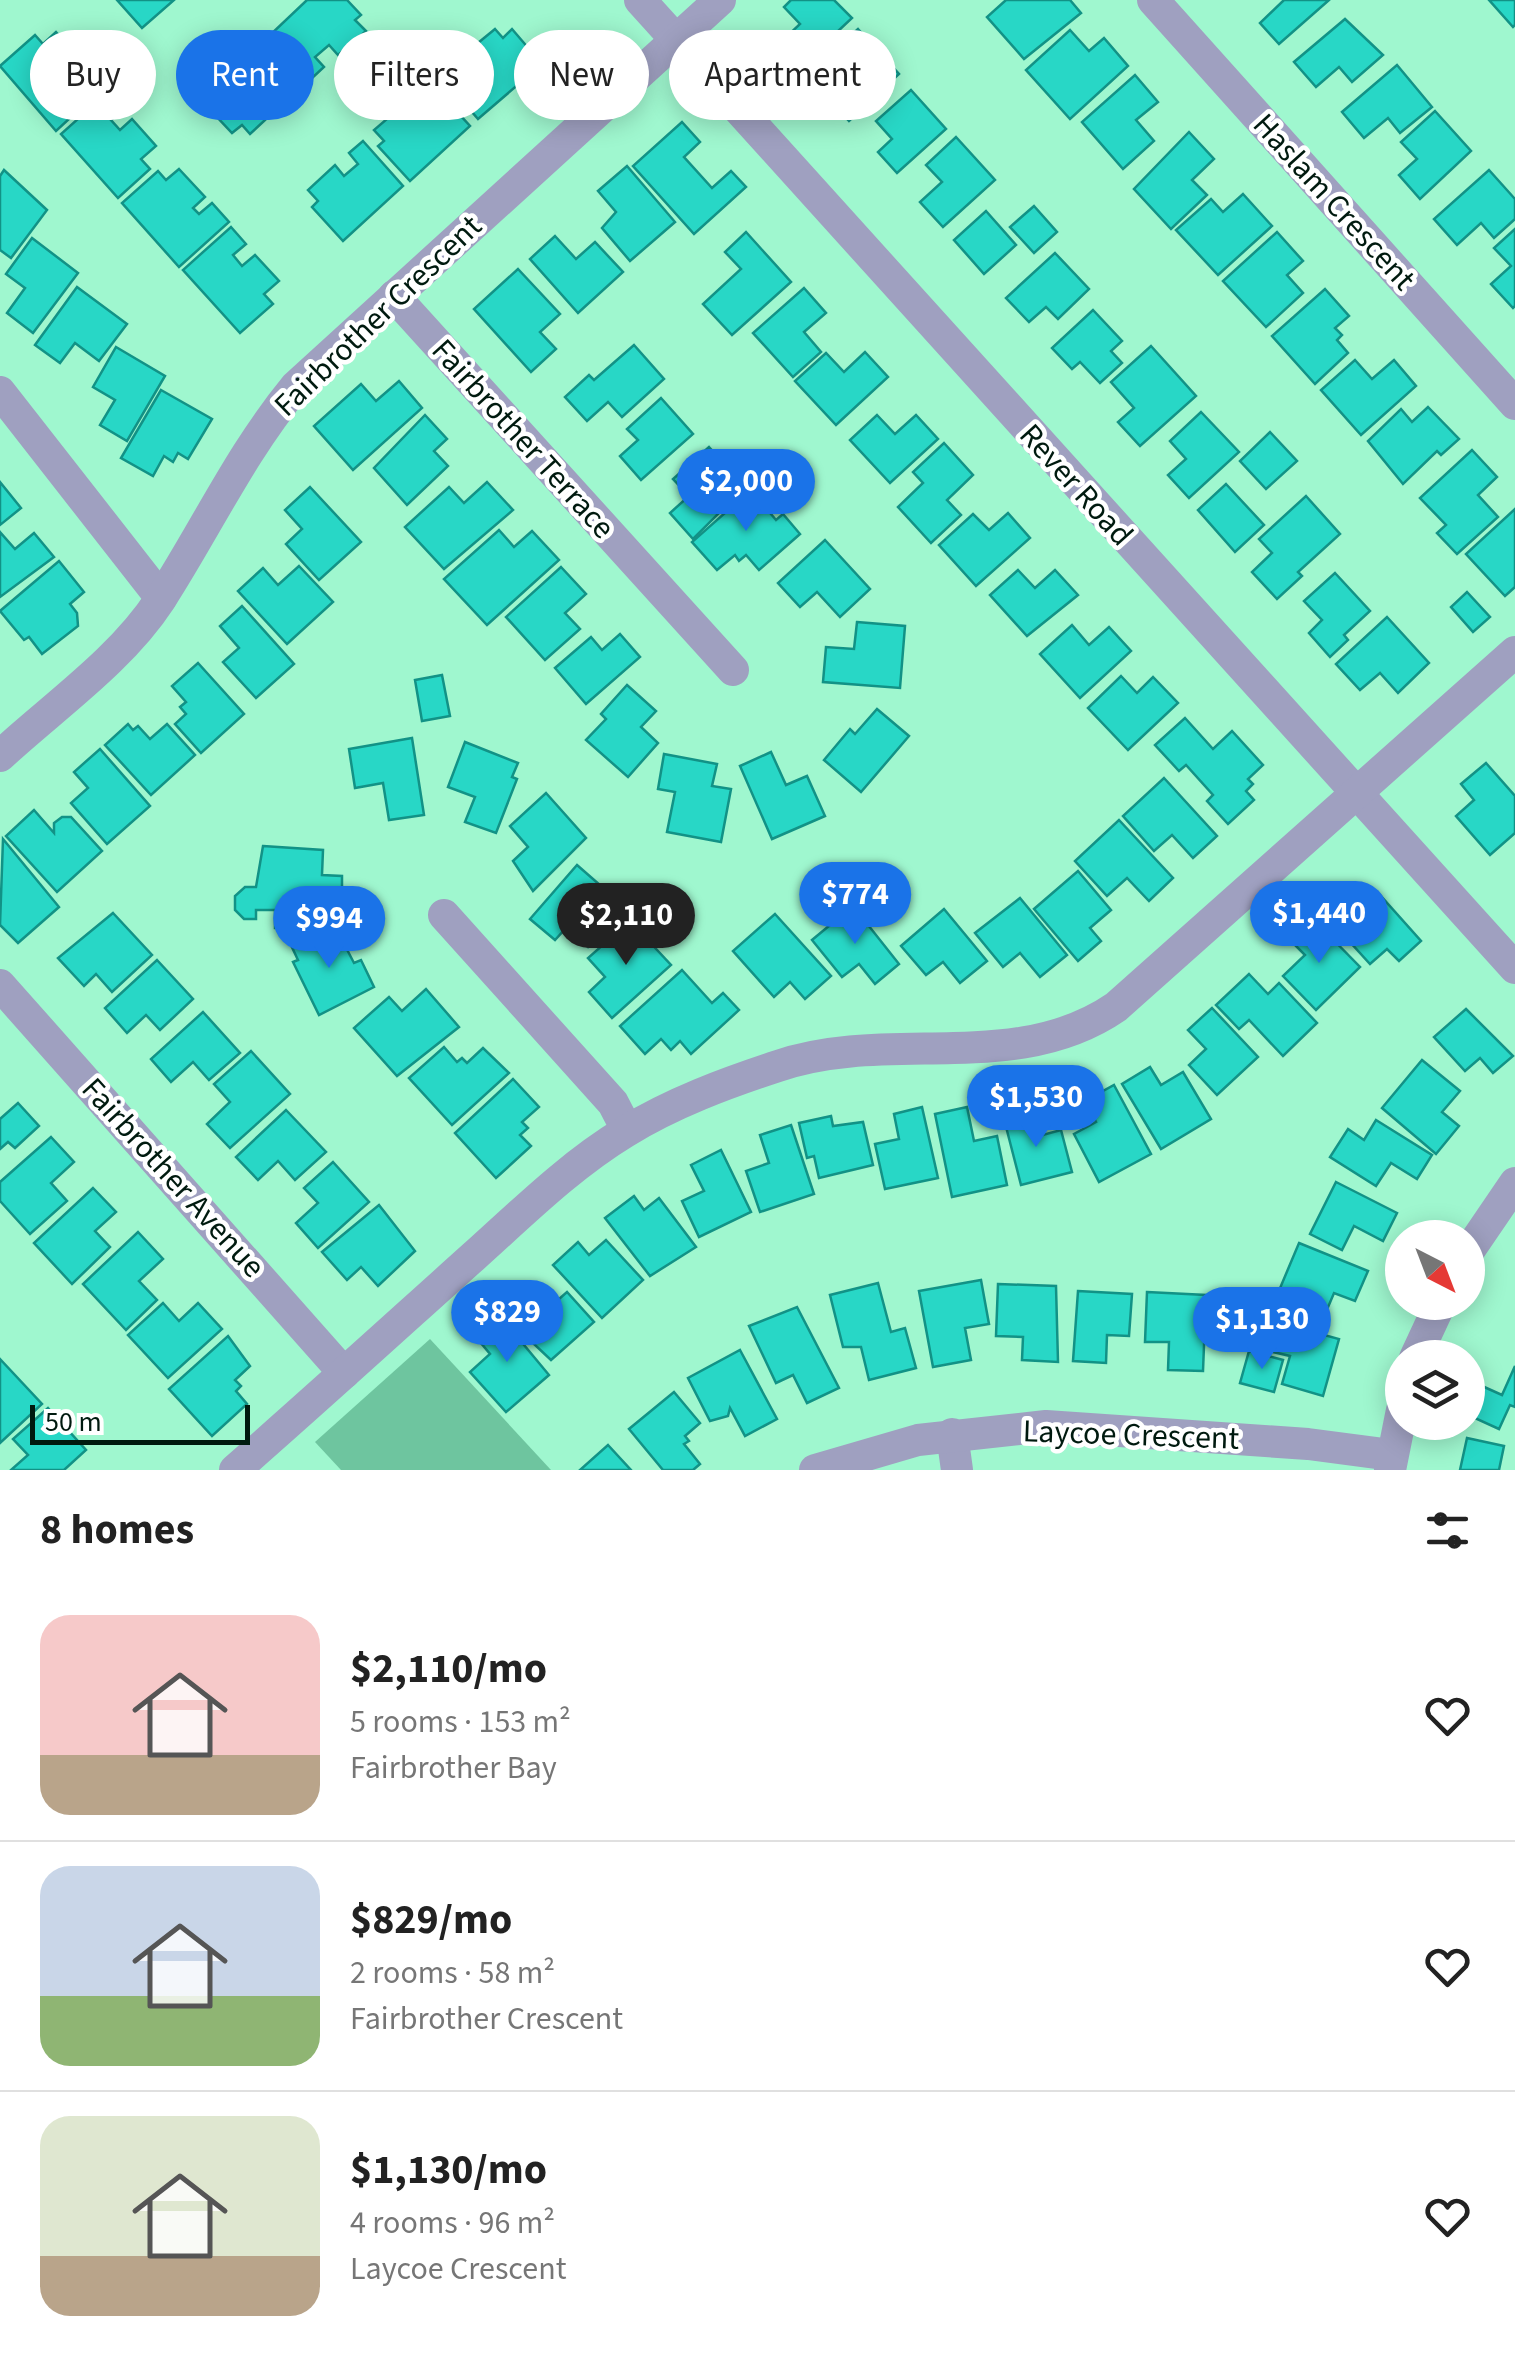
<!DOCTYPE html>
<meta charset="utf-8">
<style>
body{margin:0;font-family:"Source Sans 3",sans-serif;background:#f6f6f6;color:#222;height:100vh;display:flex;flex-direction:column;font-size:38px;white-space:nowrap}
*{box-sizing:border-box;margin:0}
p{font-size:32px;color:#767676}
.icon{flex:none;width:55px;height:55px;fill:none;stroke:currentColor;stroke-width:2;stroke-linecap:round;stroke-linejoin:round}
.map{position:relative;height:1470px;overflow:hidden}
.sheet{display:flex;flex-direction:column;background:#fff;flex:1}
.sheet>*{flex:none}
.top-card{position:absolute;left:30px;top:30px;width:1000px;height:90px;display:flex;gap:20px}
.needle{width:65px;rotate:138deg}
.controls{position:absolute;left:1385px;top:1220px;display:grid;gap:20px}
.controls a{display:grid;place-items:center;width:100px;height:100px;border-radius:50%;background:#fff;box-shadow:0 5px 25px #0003;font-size:50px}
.scale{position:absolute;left:30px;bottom:25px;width:220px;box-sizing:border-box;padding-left:10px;border:5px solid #001a0f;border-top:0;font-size:28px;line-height:35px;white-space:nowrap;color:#001a0f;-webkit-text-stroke:8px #fff;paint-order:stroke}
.price{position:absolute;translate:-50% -85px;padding:0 22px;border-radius:35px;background:#1a73e8;color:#fff;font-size:32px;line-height:65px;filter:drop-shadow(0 2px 5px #0008)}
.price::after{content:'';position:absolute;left:50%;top:60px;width:30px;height:22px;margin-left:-15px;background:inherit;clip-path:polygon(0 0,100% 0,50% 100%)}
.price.on{background:#222;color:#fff}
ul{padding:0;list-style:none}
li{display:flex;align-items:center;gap:30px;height:250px;padding:0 40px}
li+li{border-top:2px solid #e0e0e0}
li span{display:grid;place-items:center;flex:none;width:280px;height:200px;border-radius:30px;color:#555}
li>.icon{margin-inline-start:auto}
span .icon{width:120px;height:120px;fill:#fffc;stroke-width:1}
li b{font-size:42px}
h2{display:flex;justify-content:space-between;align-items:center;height:120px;padding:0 40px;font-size:42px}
.pill{padding:0 35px;border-radius:45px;background:#fff;box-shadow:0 5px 25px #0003;font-size:35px;line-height:90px}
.pill.on{background:#1a73e8;color:#fff}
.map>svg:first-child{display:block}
</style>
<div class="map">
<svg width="1515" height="1470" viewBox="0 0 1515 1470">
<rect width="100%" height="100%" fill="#9ff7cf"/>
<!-- green -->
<polygon fill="#6ec59f" points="430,1339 551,1470 341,1470 315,1442"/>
<!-- building -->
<g fill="#28d7c6" stroke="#129286" stroke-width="2.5">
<polygon points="117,0 174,0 142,28"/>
<polygon points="307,0 347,0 361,15 355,20 366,31 338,55 329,45 315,57 324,67 310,80 269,36"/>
<polygon points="791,0 834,0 852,18 801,66 780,43 800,24 784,7"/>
<polygon points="1006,0 1070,0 1081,13 1024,59 987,17"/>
<polygon points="1329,0 1279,44 1260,23 1284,0"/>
<polygon points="1489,0 1515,0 1515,25 1513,27"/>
<polygon points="1345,19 1383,55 1352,82 1339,67 1316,87 1294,62"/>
<polygon points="495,29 503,38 512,29 542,64 478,119 440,75 457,61 464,68 473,59 467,52"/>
<polygon points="858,29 899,74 849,121 826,96 849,75 830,54"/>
<polygon points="1070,30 1089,51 1104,38 1128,66 1070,119 1026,70"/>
<polygon points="56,32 82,61 70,71 77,78 90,66 106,85 56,131 0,66 35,35 43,44"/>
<polygon points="264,43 304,86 287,101 280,93 271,102 277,109 250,134 242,125 232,133 201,100"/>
<polygon points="1397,65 1432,107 1400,133 1388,118 1364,138 1342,112"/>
<polygon points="1135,75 1158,102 1136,120 1154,141 1123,169 1082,122"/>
<polygon points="429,81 470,126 410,181 378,146 384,141 374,130 402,106 410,116 424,104 415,93"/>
<polygon points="911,90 946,129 897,173 878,152 892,139 876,121"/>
<polygon points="108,92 123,109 111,120 120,130 132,119 156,146 141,159 150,169 118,198 61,134"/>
<polygon points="1435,111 1471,151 1420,199 1399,175 1417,159 1401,142"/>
<polygon points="682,122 700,142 684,157 712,188 731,171 746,187 694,234 633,166"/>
<polygon points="1189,132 1214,159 1192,180 1207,195 1171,229 1134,189"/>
<polygon points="956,137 995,180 943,227 920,202 942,182 926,165"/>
<polygon points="363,141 403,186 343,241 312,207 318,201 308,190 335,165 344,176 358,164 349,153"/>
<polygon points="627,166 675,222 630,261 602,228 616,212 598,191"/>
<polygon points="179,169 205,197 193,208 199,214 212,203 229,222 179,267 122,203 158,171 166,180"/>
<polygon points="4,170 47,210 11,258 0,250 0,176"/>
<polygon points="1489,170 1515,199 1515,219 1494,238 1481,223 1457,245 1434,219"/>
<polygon points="1243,194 1272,226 1218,275 1176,230 1211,199 1223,212"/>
<polygon points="1034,206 1057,232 1034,253 1010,227"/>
<polygon points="986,211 1016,245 984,274 954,240"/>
<polygon points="231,227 246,244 233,255 242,266 255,255 279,281 264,294 273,304 240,333 183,270"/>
<polygon points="1515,229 1515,306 1513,308 1491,284 1511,266 1494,248"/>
<polygon points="746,232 791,282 732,335 703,304 741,269 725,252"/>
<polygon points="1277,232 1303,261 1287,275 1303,293 1266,327 1223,281"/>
<polygon points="555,236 576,259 595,242 623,272 578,313 530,259"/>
<polygon points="32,238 78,273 33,333 7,313 25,288 6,274"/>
<polygon points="1055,253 1089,289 1058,319 1046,307 1029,322 1006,298"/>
<polygon points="518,269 560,314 540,332 556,349 531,372 474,309"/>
<polygon points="77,287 127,324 99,361 75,343 60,363 35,345"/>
<polygon points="804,288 826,313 804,332 821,352 793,377 753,333"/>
<polygon points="1325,289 1349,316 1335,328 1342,335 1337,340 1348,353 1315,384 1272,336"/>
<polygon points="1093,310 1122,341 1111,351 1122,363 1100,383 1080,362 1072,369 1052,348"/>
<polygon points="634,345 664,379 622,417 608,402 587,421 565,397 589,375 594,380"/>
<polygon points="1151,346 1196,396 1140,446 1118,422 1134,408 1111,382"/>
<polygon points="116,347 165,376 127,441 100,425 115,400 93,387"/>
<polygon points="865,352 888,377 836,425 795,381 826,353 844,372"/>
<polygon points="1355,360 1372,379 1394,360 1416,386 1361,435 1321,390"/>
<polygon points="399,381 422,408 353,470 314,426 361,384 376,401"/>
<polygon points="161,390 212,419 188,459 178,453 173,462 164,456 153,476 121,458"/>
<polygon points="661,398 693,434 641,480 620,456 638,440 627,429"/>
<polygon points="1428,407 1459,439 1441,455 1437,451 1403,484 1368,441 1401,409 1412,422"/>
<polygon points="1201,412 1239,452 1189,498 1168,475 1186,459 1170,441"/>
<polygon points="425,415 447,439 434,451 448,466 407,505 374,468"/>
<polygon points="877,415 895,434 916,415 938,439 890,483 850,440"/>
<polygon points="1270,432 1297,461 1266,489 1240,461"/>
<polygon points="944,443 973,475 947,500 961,515 931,543 898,507 923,483 913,472"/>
<polygon points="709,447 745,487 693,539 670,513 689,496 673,479"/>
<polygon points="1472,450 1497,477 1478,495 1498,517 1457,554 1437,533 1446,525 1420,498"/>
<polygon points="0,482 21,508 0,525"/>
<polygon points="487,482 513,510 444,569 405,527 449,487 464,503"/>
<polygon points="1226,484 1264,525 1235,552 1198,510"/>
<polygon points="310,487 361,542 319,580 286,544 302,529 285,510"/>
<polygon points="751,490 776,520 783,514 800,534 759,570 746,555 739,561 735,555 717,570 692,542"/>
<polygon points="1306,496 1340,534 1298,572 1302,576 1277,599 1252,572 1272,553 1259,539"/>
<polygon points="1515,509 1515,587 1505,596 1466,554"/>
<polygon points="1008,513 1030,538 976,586 939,545 973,514 989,530"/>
<polygon points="499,530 514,547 532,531 559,560 487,625 444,579"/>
<polygon points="0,532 15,549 34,533 54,557 0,597"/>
<polygon points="825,540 870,589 840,617 817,592 800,607 778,583"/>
<polygon points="59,561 84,592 70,604 77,613 78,626 42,654 29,637 24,640 0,611"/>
<polygon points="299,566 333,602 287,644 238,591 263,568 278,585"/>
<polygon points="561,567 586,594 565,613 580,629 545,660 506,617"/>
<polygon points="1018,570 1035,588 1055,570 1078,595 1027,636 990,595"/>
<polygon points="1335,573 1370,611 1344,635 1348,640 1330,657 1309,633 1322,620 1304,601"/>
<polygon points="1467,592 1490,617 1473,632 1451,607"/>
<polygon points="242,606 294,664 256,698 223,662 239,648 220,626"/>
<polygon points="1387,617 1429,663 1398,693 1380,673 1360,690 1336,664"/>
<polygon points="857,622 905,626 900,688 823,682 826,647 854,649"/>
<polygon points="1072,625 1089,645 1109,627 1131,651 1080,698 1040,654"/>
<polygon points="620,634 640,657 586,704 555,668 591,637 602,650"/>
<polygon points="198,663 244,714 201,753 175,724 186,714 180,707 186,702 172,686"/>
<polygon points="442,675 450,716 422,721 415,680"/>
<polygon points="1121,676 1137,693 1153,677 1178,703 1128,750 1088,708"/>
<polygon points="627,685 656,711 641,727 658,743 628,777 586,740 606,719 601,714"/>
<polygon points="877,709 909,736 861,792 824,760 850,729 855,734"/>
<polygon points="1185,718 1213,749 1232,731 1263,765 1248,779 1253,784 1246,791 1254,800 1228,824 1207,801 1213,795 1186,765 1179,771 1155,745"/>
<polygon points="128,724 133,730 138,726 150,739 167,724 195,755 151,795 105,745"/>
<polygon points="412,738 424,815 389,820 383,783 355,788 349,749"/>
<polygon points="465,742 518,763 512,777 517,779 496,833 465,822 475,797 448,787"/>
<polygon points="100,749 150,806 107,844 71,803 88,788 74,772"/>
<polygon points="771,752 786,785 807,776 825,816 772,839 740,766"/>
<polygon points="664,754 717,764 712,786 731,789 721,842 667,832 675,792 658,789"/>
<polygon points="1486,763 1515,796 1515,833 1490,855 1456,816 1474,800 1461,784"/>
<polygon points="1164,778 1217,836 1193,858 1172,835 1154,851 1123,816"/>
<polygon points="546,793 586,838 533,891 513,861 528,847 510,826"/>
<polygon points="34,810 54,833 54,823 62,817 71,817 102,851 57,892 6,836"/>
<polygon points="1119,820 1173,878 1149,901 1127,878 1107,896 1075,861"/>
<polygon points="3,839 59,907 18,943 0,925"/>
<polygon points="263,846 323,850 322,875 342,876 342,913 309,913 309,928 275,928 275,910 256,910 256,919 244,919 235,910 235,896 245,887 256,887"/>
<polygon points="577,865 624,906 588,947 566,928 555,940 530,919"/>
<polygon points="1078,871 1111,910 1090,928 1101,941 1078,961 1034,909"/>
<polygon points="1344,887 1364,909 1380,895 1421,941 1399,961 1387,949 1370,964 1320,909"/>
<polygon points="1020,898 1067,955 1040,977 1020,953 1003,967 975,933"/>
<polygon points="853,906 899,964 875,984 859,964 842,977 812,940"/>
<polygon points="944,909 987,961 960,983 943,962 926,975 901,946"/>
<polygon points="113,913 152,955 112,992 96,974 84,986 58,958"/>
<polygon points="775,914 831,976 805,999 790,982 774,997 733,951"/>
<polygon points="1313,919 1360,967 1316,1010 1283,976 1305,955 1291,941"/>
<polygon points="630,921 671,965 612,1018 589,992 605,977 588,958"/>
<polygon points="319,929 327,944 341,938 354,963 361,960 374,987 319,1015 293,962 298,960 290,943"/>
<polygon points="157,960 193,999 160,1030 146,1015 127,1033 105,1008"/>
<polygon points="682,970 712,1003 723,993 739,1010 691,1054 680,1041 671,1050 661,1039 645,1054 620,1026"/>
<polygon points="1249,974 1268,994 1279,983 1317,1023 1283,1056 1249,1020 1239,1029 1216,1005"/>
<polygon points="426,989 459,1027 397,1076 354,1028 389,997 402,1011"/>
<polygon points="1212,1008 1258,1057 1217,1095 1189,1065 1206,1049 1188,1030"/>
<polygon points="1466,1009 1513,1056 1493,1073 1480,1058 1465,1071 1434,1037"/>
<polygon points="203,1012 240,1053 209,1080 193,1062 171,1082 151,1059"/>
<polygon points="444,1047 457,1062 462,1058 467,1063 483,1048 509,1073 452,1125 409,1078"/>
<polygon points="251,1051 290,1094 230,1148 207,1124 230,1102 214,1084"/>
<polygon points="1422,1060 1460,1091 1442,1112 1459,1126 1436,1154 1382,1108"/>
<polygon points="1150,1067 1161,1085 1183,1072 1211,1119 1161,1149 1122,1084"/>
<polygon points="513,1079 539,1107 522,1122 528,1128 520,1135 531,1146 496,1178 455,1133"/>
<polygon points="1114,1085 1151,1154 1099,1182 1074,1134 1096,1122 1085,1101"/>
<polygon points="18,1103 39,1126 15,1148 8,1142 0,1149 0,1119"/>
<polygon points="922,1107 938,1178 885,1189 875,1144 899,1139 894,1114"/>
<polygon points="967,1107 974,1141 997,1136 1007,1185 952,1197 935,1114"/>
<polygon points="286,1110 326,1152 295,1180 278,1161 258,1180 236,1157"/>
<polygon points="1033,1111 1039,1136 1061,1130 1072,1172 1021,1185 1004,1119"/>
<polygon points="831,1116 833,1126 863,1122 873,1165 819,1178 814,1156 807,1158 799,1123"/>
<polygon points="1376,1120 1432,1155 1417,1179 1391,1163 1376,1186 1330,1157 1348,1129 1364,1140"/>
<polygon points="791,1125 814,1194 760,1212 746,1171 769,1163 760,1135"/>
<polygon points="51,1137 74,1162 51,1183 67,1201 30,1234 0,1201 0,1182"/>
<polygon points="721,1150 751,1212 699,1237 682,1201 704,1191 691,1165"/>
<polygon points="333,1162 369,1202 318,1248 296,1223 318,1203 304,1188"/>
<polygon points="1336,1182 1397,1213 1383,1241 1354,1226 1342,1250 1310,1234"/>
<polygon points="93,1188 116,1212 95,1231 110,1247 72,1284 34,1243"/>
<polygon points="634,1196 644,1210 659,1198 696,1247 650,1276 605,1218"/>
<polygon points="379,1205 415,1251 378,1286 361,1267 347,1280 322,1252"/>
<polygon points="138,1232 163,1259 139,1281 157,1300 126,1330 83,1284"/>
<polygon points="606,1240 643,1280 602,1318 553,1265 578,1242 589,1255"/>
<polygon points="1299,1243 1368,1271 1355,1301 1334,1293 1326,1312 1278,1293"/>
<polygon points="981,1280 989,1324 965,1328 971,1360 933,1367 919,1291"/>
<polygon points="878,1283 891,1332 905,1328 916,1368 869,1380 861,1347 843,1347 830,1295"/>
<polygon points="998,1284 1056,1286 1058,1362 1022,1360 1023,1337 996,1336"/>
<polygon points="530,1285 550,1307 567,1292 594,1322 551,1360 502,1314"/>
<polygon points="1078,1291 1132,1294 1129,1336 1107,1335 1106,1363 1073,1361"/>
<polygon points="1147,1292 1206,1295 1203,1371 1168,1370 1169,1342 1145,1342"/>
<polygon points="163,1303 179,1321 198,1303 222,1329 168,1378 128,1335"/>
<polygon points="797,1307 839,1388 807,1403 793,1375 776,1383 749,1326"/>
<polygon points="499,1315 549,1375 506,1412 470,1372 490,1354 475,1336"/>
<polygon points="1281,1323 1339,1339 1323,1396 1282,1384 1290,1356 1273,1352"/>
<polygon points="228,1336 250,1366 235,1380 241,1386 236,1391 247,1404 212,1436 169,1389"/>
<polygon points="740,1350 777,1419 745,1436 730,1408 728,1416 710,1421 688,1378"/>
<polygon points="1249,1351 1283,1360 1274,1392 1240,1383"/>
<polygon points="0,1359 42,1404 0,1443"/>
<polygon points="1515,1366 1515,1407 1510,1405 1499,1429 1468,1415 1482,1386 1502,1395"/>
<polygon points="674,1392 700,1423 685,1436 689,1441 684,1444 700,1464 693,1470 663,1470 629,1429"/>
<polygon points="48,1408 86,1450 64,1470 11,1470 28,1455 13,1439"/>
<polygon points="1467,1438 1504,1446 1499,1470 1460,1470"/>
<polygon points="608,1445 631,1470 580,1470"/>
</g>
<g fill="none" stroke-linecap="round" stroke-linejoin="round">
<!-- minor -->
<g stroke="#9fa0c0" stroke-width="32">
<polyline points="640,0 1515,968"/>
<polyline points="1153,0 1515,404"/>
<polyline points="394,296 733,670"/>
<polyline points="0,392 161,598"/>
<path d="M0,756C53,707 121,660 160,600C207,527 240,454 296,386L720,0"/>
<polyline points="444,915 613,1103 627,1130"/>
<polyline points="0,985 344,1373"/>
<polyline points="1468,1252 1515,1183"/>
<polyline points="1415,1358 1441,1302"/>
<polyline points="952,1434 957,1470"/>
<path d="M235,1470C315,1400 394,1328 473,1257C521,1214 569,1166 625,1132C672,1103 726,1083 778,1066C889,1028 1016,1076 1116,1007L1515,652"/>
<polyline points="815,1470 918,1440 1046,1426 1308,1444 1392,1455"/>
<polyline points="1390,1470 1402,1410"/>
</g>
</g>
<g text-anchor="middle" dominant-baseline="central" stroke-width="9" stroke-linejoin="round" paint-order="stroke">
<!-- street labels -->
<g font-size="32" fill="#001a0f" stroke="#fff">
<text transform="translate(1334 202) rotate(48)">Haslam Crescent</text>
<text transform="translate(378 316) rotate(-44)">Fairbrother Crescent</text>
<text transform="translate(523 439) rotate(48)">Fairbrother Terrace</text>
<text transform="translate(1076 485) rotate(48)">Rever Road</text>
<text transform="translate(173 1178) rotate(48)">Fairbrother Avenue</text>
<text transform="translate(1131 1435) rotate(2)">Laycoe Crescent</text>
</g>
</g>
</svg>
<div class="controls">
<a><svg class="needle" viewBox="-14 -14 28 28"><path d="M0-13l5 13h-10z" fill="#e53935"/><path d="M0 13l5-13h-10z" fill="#767676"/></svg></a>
<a><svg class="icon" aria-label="layers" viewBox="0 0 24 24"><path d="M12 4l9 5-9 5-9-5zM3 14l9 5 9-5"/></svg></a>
</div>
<div class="scale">50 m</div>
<b class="price" style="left:746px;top:534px">$2,000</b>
<b class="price" style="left:855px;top:947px">$774</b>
<b class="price" style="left:1319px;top:966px">$1,440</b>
<b class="price on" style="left:626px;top:968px">$2,110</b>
<b class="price" style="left:329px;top:971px">$994</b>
<b class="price" style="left:1036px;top:1150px">$1,530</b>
<b class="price" style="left:507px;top:1365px">$829</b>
<b class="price" style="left:1262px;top:1372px">$1,130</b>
<div class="top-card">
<a class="pill">Buy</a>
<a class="pill on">Rent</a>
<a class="pill">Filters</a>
<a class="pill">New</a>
<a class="pill">Apartment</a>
</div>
</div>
<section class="sheet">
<h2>8 homes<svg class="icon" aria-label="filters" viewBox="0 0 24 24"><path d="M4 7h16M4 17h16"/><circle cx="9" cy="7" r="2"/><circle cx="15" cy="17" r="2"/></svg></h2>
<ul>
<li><span style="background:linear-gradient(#f6c9c9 70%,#b9a48a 0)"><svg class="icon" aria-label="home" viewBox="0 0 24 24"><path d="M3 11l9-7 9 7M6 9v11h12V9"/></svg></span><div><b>$2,110/mo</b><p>5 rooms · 153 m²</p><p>Fairbrother Bay</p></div><svg class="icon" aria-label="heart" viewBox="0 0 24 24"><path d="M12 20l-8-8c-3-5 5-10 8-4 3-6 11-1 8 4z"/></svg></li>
<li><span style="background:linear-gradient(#c9d6e8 65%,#8fb573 0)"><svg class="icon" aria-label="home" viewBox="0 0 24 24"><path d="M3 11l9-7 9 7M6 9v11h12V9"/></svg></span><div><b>$829/mo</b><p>2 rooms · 58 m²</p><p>Fairbrother Crescent</p></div><svg class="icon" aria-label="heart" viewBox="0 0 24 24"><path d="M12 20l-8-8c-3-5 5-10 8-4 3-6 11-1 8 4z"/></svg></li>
<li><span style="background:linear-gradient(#dfe7d0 70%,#b9a48a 0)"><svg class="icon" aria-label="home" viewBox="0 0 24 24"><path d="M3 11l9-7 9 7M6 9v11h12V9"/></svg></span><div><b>$1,130/mo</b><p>4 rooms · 96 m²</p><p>Laycoe Crescent</p></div><svg class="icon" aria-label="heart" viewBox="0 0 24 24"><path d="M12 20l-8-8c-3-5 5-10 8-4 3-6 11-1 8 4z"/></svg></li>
</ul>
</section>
